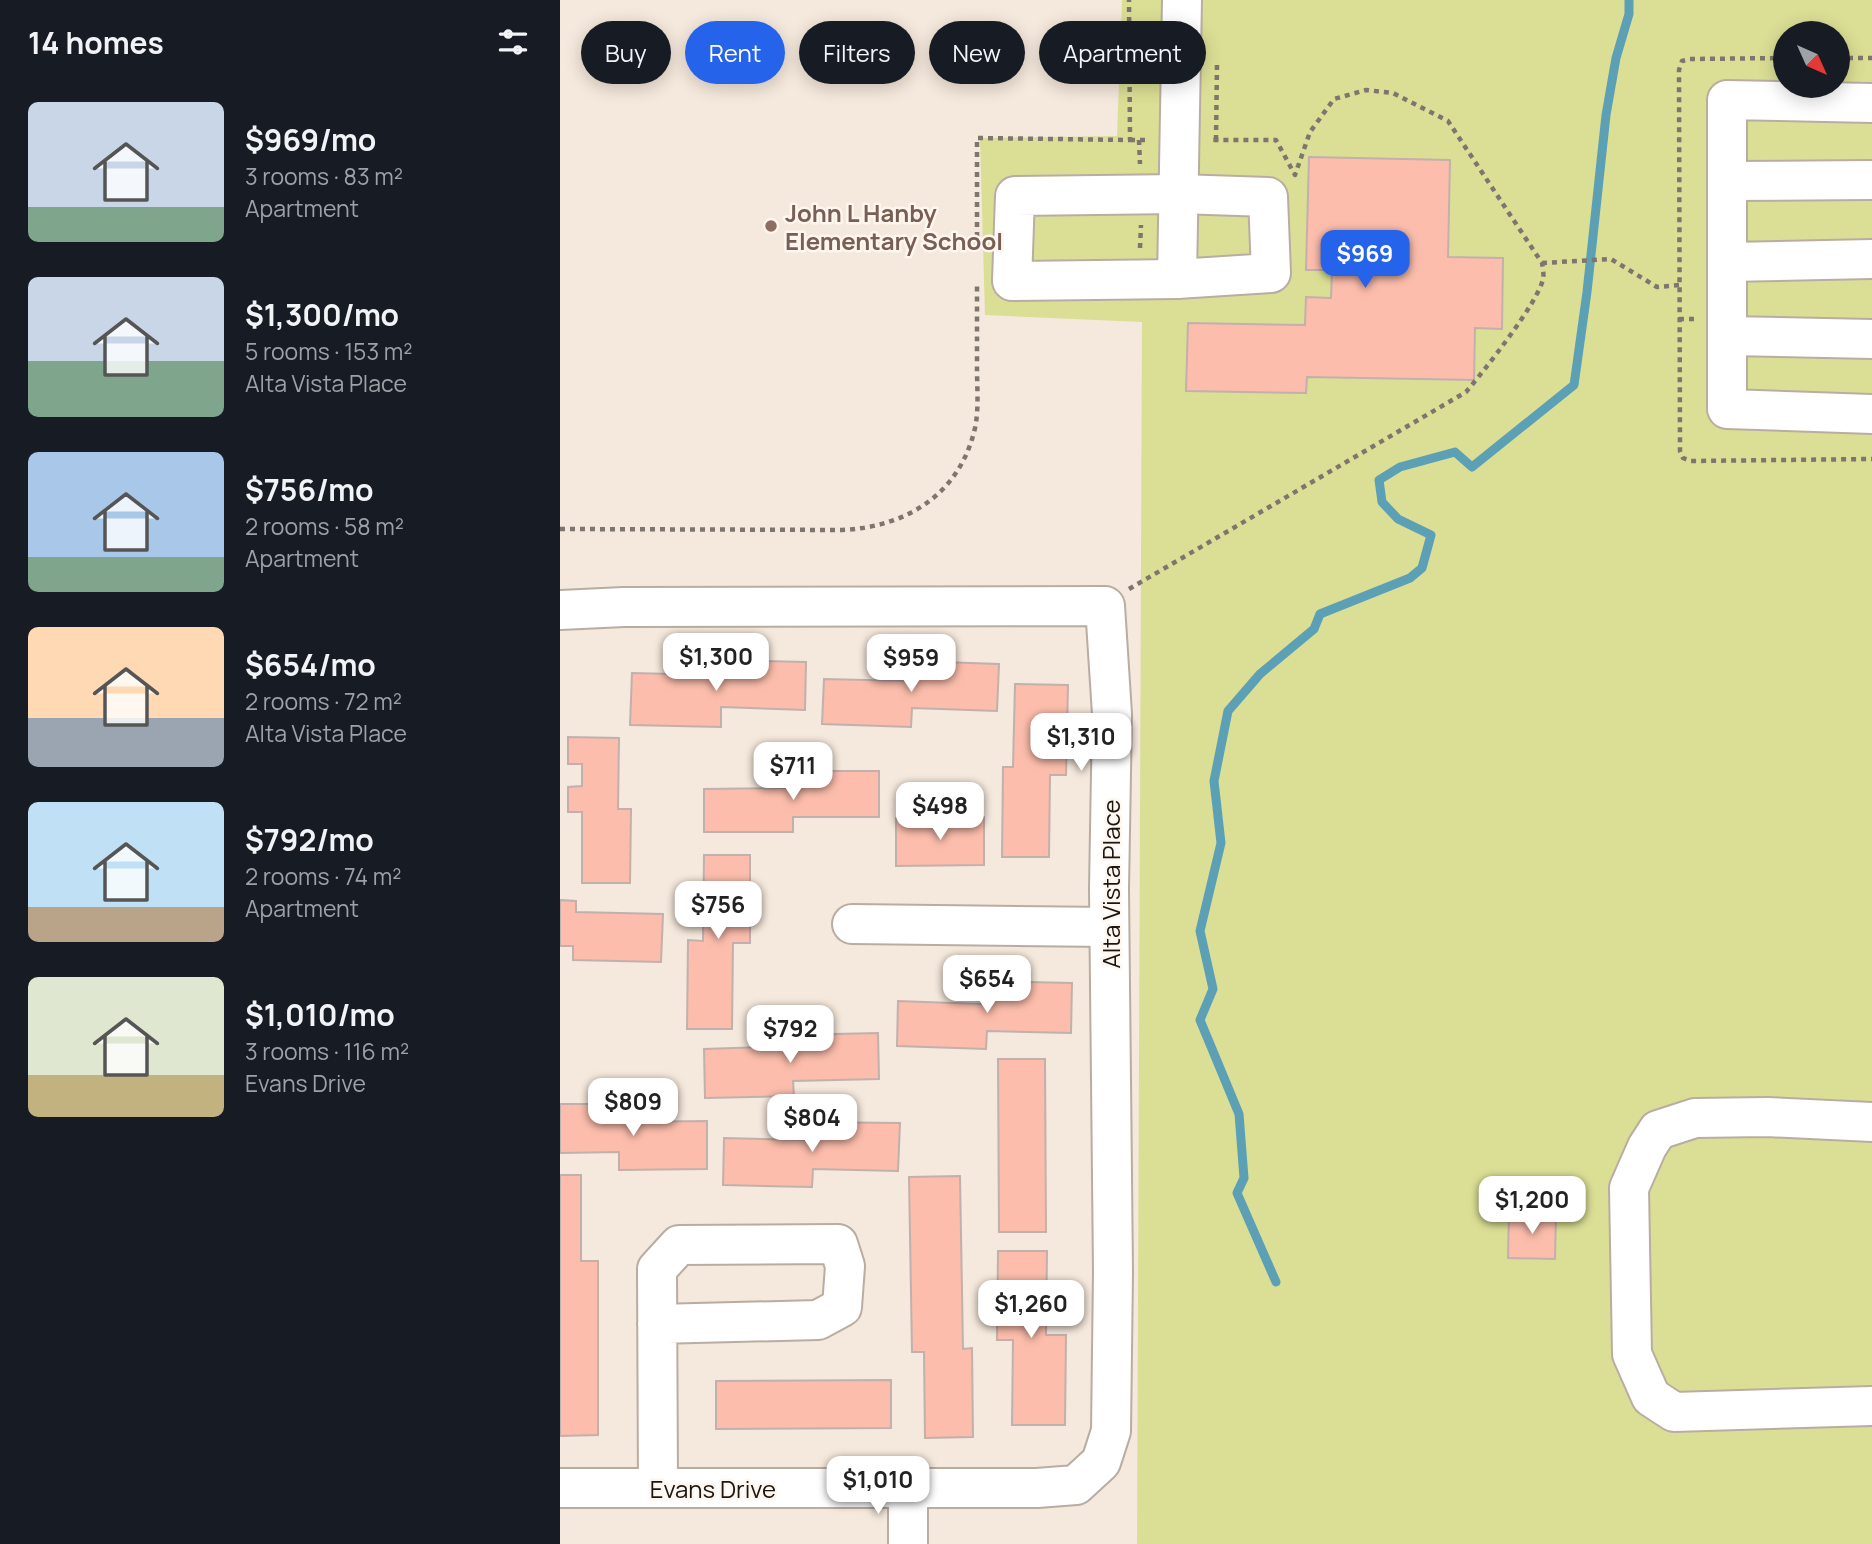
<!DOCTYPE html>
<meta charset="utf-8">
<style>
body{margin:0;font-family:Manrope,sans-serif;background:#242831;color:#f1f3f6;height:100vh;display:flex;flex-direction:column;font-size:26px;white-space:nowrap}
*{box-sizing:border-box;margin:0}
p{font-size:23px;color:#9ea1a6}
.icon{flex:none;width:38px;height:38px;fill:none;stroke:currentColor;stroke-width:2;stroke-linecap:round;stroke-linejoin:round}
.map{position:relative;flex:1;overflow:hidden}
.side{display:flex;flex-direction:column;background:#171b24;width:560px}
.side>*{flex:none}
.hud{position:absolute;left:21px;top:21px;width:665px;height:63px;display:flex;gap:14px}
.needle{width:46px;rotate:135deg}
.buttons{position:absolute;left:1213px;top:21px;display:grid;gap:14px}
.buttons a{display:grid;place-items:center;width:77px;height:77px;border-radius:50%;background:#171b24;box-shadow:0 4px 18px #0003;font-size:35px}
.price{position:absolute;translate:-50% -60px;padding:0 16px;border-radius:14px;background:#fff;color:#222;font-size:23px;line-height:46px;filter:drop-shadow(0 2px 4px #0008)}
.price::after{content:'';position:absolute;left:50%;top:42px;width:21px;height:16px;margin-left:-10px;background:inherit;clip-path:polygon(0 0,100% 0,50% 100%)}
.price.current{background:#2563eb;color:#fff}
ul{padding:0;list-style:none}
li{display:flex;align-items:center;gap:21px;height:175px;padding:0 28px}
li span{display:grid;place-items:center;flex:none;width:196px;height:140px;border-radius:10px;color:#555}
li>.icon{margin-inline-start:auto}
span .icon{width:84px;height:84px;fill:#fffc;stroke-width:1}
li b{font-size:30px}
h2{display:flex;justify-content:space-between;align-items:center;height:84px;padding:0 28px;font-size:30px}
.chip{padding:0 24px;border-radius:32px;background:#171b24;box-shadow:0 4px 18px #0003;font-size:24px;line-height:63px}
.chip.current{background:#2563eb;color:#fff}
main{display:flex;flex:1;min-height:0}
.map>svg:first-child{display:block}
</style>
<main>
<section class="side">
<h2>14 homes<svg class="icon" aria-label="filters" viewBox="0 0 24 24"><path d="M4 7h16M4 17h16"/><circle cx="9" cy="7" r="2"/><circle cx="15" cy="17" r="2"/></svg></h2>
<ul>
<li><span style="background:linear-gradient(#c9d6e8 75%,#7fa58c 0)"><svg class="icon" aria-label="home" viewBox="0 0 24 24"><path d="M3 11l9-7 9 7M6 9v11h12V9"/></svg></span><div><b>$969/mo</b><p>3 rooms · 83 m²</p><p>Apartment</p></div></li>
<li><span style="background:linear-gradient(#c9d6e8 60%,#7fa58c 0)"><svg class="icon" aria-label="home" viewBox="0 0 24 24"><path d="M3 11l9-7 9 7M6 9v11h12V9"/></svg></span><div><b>$1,300/mo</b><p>5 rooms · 153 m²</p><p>Alta Vista Place</p></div></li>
<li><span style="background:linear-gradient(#a9c7e8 75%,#7fa58c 0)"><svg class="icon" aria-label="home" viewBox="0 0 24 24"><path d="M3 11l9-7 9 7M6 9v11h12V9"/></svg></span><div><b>$756/mo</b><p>2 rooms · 58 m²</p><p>Apartment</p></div></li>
<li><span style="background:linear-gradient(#ffd9b3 65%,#9aa5b1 0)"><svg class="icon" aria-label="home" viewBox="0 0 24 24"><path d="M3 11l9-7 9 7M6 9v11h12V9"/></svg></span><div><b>$654/mo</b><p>2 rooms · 72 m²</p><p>Alta Vista Place</p></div></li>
<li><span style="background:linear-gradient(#bfe0f5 75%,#b9a48a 0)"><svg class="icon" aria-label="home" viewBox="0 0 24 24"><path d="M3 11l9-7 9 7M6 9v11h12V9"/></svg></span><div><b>$792/mo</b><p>2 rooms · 74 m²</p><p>Apartment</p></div></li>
<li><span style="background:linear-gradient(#dfe7d0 70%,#c2b280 0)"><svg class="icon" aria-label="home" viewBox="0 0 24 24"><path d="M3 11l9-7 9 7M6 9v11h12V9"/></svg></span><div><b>$1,010/mo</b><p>3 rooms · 116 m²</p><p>Evans Drive</p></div></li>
</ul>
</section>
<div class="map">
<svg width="1312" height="1544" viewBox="0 0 1312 1544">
<rect width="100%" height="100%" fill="#f5e8dc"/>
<!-- green -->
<path fill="#dbdf95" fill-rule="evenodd" d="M562,0H1312V1544H577L582,322L425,315L420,138L557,136ZM1225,33H1278V86H1225Z"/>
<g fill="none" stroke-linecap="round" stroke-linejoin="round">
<!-- stream -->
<polyline stroke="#5ba0b5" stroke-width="9" points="716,1282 677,1193 684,1178 679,1114 640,1020 653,989 640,931 661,843 654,781 668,711 700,674 754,629 760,614 850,578 862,568 871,535 838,519 822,502 819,480 840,467 895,452 912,467 1014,385 1027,292 1046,115 1056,58 1069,14 1069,0"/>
</g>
<!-- building -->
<g fill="#fcbdac" stroke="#c1b0ac" stroke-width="2">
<polygon points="749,157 890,160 888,257 943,258 942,329 915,328 914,380 747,377 746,393 626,391 628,323 745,325 746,297 771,298 772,270 746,270"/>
<polygon points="155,660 246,662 245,710 161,707 161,727 70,725 72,673 155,675"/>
<polygon points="351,661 439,664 437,711 352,708 351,727 262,724 264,679 350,681"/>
<polygon points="455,684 508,685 506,775 490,775 489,857 442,857 443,767 453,767"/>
<polygon points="8,737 59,738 58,809 71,809 70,883 22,883 22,812 8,812 8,787 22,786 22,764 8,764"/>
<polygon points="229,771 319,771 319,817 233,817 233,832 144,832 144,789 229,788"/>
<polygon points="424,817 424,865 336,866 336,818"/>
<polygon points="144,855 190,855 190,943 173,943 172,1029 127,1029 128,940 143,941"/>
<polygon points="0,900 16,901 16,912 103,914 101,962 13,960 13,946 0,946"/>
<polygon points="422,981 512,983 511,1033 427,1031 426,1049 337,1046 338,1001 421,1004"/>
<polygon points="318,1033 319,1079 233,1081 234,1096 145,1098 144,1049 231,1046 231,1035"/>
<polygon points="438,1059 485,1059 486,1232 439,1232"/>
<polygon points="0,1104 60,1104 60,1122 147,1121 147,1169 59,1170 59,1152 0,1153"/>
<polygon points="250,1122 340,1123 338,1171 253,1169 252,1187 163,1185 164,1138 249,1140"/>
<polygon points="0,1175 21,1175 21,1261 38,1261 38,1435 0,1436"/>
<polygon points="400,1176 403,1349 412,1348 413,1437 365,1438 364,1352 352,1352 349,1177"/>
<polygon points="949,1212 996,1213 995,1259 948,1258"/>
<polygon points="438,1251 487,1251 486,1335 506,1335 505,1425 452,1425 453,1340 437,1340"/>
<polygon points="331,1380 331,1428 156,1429 156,1381"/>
</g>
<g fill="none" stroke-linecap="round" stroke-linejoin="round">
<defs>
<g id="minor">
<polyline points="1312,103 1167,100 1167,409 1312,414"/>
<polyline points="1167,181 1312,180"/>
<polygon points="619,194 708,197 711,273 617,279 452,281 455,196"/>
<polyline points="1167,262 1312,259"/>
<polyline points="617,279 622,0"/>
<polyline points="1167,336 1312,339"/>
<polyline points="0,610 64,607 545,606 552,714 549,889 553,1272 551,1431 541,1462 516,1485 477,1488 0,1488"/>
<polyline points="292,924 549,927"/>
<polyline points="1312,1122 1207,1117 1135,1118 1098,1130 1087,1147 1069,1188 1072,1354 1091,1397 1114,1412 1312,1406"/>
<path d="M97,1324L258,1320L282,1307L285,1266L278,1244L119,1245L97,1269C97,1342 98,1415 98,1488"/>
<polyline points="348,1544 348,1488"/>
</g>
</defs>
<!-- minor casing -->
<use href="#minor" stroke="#b9ada2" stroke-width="42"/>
<!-- path -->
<g stroke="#7e766e" stroke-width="4.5" stroke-dasharray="5 5" stroke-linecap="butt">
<polyline points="1225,58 1130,59 1122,61 1119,70 1120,451 1123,458 1131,461 1312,459"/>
<polyline points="1278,58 1312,58"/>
<polyline points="570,140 586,140"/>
<polyline points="579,140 580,164"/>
<polyline points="656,140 657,64"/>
<polyline points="417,247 417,138 570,140 569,0"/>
<polyline points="580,248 581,225"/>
<polyline points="982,263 1051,259 1097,287 1120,285"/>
<polyline points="1119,319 1136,319"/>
<path d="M0,529L282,530C347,527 400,494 415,428C419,409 417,388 417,369C417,340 417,312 417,283"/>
<path d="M569,589L906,392C923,372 978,303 983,279C984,274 983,268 982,263L888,121L833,93L806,90L774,99L750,132L735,175L716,140H651"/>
</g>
<!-- minor -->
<use href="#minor" stroke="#fff" stroke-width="38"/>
</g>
<!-- markers -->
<circle fill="#8d6e63" stroke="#fef6ef" stroke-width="2.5" cx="211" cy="226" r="7"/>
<g text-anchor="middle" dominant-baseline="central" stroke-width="5" stroke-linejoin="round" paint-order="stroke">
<!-- education labels -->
<g font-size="24" font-weight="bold" fill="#785e54" stroke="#fef6ef" text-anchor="start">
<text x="225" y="212">John L Hanby<tspan x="225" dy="28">Elementary School</tspan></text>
</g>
<!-- street labels -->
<g font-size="24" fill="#191511" stroke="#fef6ef">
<text transform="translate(550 884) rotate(-90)">Alta Vista Place</text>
<text x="153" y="1488">Evans Drive</text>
</g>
</g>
</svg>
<div class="buttons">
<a><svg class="needle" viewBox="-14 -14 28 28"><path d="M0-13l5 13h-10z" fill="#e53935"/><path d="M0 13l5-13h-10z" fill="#9ea1a6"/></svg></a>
</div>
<b class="price current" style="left:805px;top:290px">$969</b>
<b class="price" style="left:156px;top:693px">$1,300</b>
<b class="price" style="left:351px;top:694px">$959</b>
<b class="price" style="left:521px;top:773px">$1,310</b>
<b class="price" style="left:233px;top:802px">$711</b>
<b class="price" style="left:380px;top:842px">$498</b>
<b class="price" style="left:158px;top:941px">$756</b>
<b class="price" style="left:427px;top:1015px">$654</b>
<b class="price" style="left:230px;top:1065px">$792</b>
<b class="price" style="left:73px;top:1138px">$809</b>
<b class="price" style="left:252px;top:1154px">$804</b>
<b class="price" style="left:972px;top:1236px">$1,200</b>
<b class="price" style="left:471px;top:1340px">$1,260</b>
<b class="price" style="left:318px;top:1516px">$1,010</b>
<div class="hud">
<a class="chip">Buy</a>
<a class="chip current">Rent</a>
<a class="chip">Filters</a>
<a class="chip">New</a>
<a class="chip">Apartment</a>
</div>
</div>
</main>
